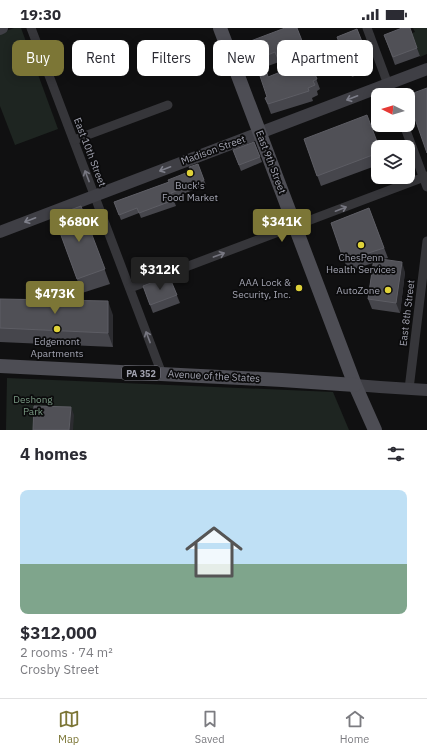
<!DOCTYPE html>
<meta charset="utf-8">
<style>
body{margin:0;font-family:"IBM Plex Sans",sans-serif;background:#f2f2f3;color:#2b2b33;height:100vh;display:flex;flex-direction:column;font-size:15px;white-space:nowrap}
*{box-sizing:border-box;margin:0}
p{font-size:13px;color:#7c7c81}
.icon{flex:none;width:22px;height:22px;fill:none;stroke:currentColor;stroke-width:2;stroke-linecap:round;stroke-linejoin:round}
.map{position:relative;height:402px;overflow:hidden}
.details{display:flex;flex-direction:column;background:#fff;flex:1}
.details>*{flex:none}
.guide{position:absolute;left:12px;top:12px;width:403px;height:36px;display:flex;gap:8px}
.needle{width:26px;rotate:275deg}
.tools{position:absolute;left:371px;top:60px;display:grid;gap:8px}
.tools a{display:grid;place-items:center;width:44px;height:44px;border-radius:8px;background:#fff;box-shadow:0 2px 10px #0003;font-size:20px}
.price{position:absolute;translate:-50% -34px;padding:0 9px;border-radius:4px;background:#7c7636;color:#fff;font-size:13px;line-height:26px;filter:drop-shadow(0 1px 2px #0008)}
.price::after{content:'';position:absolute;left:50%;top:24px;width:12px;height:9px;margin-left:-6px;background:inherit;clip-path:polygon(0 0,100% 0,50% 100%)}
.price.active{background:#222;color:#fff}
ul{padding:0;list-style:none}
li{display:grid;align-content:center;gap:8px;height:212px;padding:0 20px}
li span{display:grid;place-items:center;height:124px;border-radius:8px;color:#555}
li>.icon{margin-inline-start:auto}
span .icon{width:72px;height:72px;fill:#fffc;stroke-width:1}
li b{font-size:17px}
h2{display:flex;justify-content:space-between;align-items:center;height:48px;padding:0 20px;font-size:17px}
.tag{padding:0 14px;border-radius:8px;background:#fff;box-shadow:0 2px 10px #0003;font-size:14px;line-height:36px}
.tag.active{background:#7c7636;color:#fff}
.status{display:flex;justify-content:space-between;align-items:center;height:28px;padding:0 20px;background:#fff;direction:ltr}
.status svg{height:11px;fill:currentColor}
.dock{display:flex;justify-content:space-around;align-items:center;height:56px;border-top:1px solid #e1e1e2;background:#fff;font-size:11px;color:#7c7c81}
.dock a{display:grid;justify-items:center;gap:2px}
.dock .active{color:#7c7636}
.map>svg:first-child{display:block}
</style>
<div class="status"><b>19:30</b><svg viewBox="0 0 49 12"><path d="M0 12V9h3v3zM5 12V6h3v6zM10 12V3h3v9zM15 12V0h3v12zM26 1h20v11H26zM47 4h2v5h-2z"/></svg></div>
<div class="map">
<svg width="427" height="402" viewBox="0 0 427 402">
<rect width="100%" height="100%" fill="#101011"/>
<!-- green -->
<g fill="#1e2521">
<polygon points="14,0 21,0 58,101 15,117 0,78 0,5"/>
<polygon points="413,0 427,0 427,26 420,29 412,5 415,4"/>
<polygon points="7,350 333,364 349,402 6,402"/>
</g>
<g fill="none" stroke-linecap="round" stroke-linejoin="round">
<!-- street -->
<g stroke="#36363a" stroke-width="9">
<polyline points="31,0 162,346"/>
<polyline points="367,0 392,67"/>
<polyline points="404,97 427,159"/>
<polyline points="74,112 168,77"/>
<polyline points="130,260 427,148"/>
<polyline points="409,361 427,213"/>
</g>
<!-- secondary -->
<g stroke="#3f3f45" stroke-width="12">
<polyline points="0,1 2,0"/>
<polyline points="0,204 427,41"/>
<polyline points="355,357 380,359 427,362"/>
</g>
<!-- primary -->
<g stroke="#4d4d54" stroke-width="14">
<polyline points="220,0 355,357 375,402"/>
<polyline points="0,338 282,352 355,357"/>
</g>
</g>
<!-- wall -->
<g fill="#46464c">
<polygon points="297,0 320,61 317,63 318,67 312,70 313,73 271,86 265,70 267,69 268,49 282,43 279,34 268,38 267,35 258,38 257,36 256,36 252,26"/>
<polygon points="357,1 373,41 352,49 337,9"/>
<polygon points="384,7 417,20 420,28 395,37"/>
<polygon points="304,111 378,119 378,137 321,158"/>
<polygon points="254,114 262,134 241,143 233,122"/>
<polygon points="198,136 206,157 173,170 176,178 141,190 139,185 121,192 114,174 169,154 191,143"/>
<polygon points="81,178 110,256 82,265 54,188"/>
<polygon points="369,180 388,230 383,231 405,244 400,285 372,281 368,271 373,235 348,243 331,195"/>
<polygon points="169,248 180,275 153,285 143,258"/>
<polygon points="0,271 113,287 113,319 0,314"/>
</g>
<!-- shaded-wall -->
<g fill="#2c2c30">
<polygon points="402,234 405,244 400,285 396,275"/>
<polygon points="108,273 113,287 113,319 108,305"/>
<polygon points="71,379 74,387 73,402 69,402"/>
</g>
<!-- building -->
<g fill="#505056" stroke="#5d5d64">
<polygon points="285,0 297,0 317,51 313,53 315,57 308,60 309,63 268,76 265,70 267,69 260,48 267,45 268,49 283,43 275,24 265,28 263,25 254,28 253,26 252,26 248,14"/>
<polygon points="402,0 410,0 417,20 393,29 384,7"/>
<polygon points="357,1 371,36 350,44 337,9"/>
<polygon points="427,60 427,125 408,71 408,67"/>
<polygon points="367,87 379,119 378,119 378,125 317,148 304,111"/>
<polygon points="254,114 260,129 239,137 233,122"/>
<polygon points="198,136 204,152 171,165 174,172 139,185 137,180 119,187 114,174 169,154 168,152 191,143 189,139"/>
<polygon points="81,178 105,241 77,251 54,188"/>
<polygon points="369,180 384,220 344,233 331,195"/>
<polygon points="374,230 402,234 396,275 368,271"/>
<polygon points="169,248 177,267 150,277 143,258"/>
<polygon points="0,271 108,273 108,305 0,300"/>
<polygon points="34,378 71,379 69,402 33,402"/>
</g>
<!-- one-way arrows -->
<defs><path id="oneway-shaft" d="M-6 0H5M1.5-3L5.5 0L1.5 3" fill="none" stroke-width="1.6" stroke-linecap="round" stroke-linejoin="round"/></defs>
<g stroke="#7f808b">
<use href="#oneway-shaft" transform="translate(352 70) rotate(159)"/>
<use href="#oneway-shaft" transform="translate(165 141) rotate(159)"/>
<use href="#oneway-shaft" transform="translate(30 192) rotate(159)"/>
</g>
<g stroke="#777781">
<use href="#oneway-shaft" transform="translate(87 148) rotate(-111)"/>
<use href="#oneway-shaft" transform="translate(341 181) rotate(-21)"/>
<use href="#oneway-shaft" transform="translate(219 227) rotate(-20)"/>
<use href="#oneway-shaft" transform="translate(148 309) rotate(-111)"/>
</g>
<!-- markers -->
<g fill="#dfd239" stroke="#0b0b0c" stroke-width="1.5">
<circle cx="190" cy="145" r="4"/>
<circle cx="361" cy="217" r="4"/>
<circle cx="299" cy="260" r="4"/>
<circle cx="388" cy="262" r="4"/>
<circle cx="57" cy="301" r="4"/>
</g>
<g text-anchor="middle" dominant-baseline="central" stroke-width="3.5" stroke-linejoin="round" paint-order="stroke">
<!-- shield labels -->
<rect fill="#0b0b0c" stroke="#75757f" stroke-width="1" x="122" y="338" width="38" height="14" rx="3"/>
<g font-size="9" font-weight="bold" fill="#a2a3b0">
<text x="141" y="345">PA 352</text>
</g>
<!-- street labels -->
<g font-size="10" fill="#a2a3b0" stroke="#0b0b0c">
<text transform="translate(213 122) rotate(-20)">Madison Street</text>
<text transform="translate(90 124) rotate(69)">East 10th Street</text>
<text transform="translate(271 134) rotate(69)">East 9th Street</text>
<text transform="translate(407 285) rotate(-83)">East 8th Street</text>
<text transform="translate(214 348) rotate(3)">Avenue of the States</text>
</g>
<!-- poi labels -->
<g font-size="10" fill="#a2a3b0" stroke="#0b0b0c">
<text x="190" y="157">Buck's<tspan x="190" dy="12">Food Market</tspan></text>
<text x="361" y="229">ChesPenn<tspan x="361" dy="12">Health Services</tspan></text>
<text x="291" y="254" text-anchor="end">AAA Lock &amp;<tspan x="291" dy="12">Security, Inc.</tspan></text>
<text x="380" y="262" text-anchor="end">AutoZone</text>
<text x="57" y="313">Edgemont<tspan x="57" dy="12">Apartments</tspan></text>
</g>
<!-- park labels -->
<g font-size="10" fill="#7a9a84" stroke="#0b0b0c">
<text x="33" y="371">Deshong<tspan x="33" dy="12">Park</tspan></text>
</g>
</g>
</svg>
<div class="tools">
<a><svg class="needle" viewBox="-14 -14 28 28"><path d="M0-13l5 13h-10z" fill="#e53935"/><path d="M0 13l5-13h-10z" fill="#7c7c81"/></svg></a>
<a><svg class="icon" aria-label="layers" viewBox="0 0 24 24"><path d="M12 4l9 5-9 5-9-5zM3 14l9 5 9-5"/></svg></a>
</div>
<b class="price" style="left:79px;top:215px">$680K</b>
<b class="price" style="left:282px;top:215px">$341K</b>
<b class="price active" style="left:160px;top:263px">$312K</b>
<b class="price" style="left:55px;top:287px">$473K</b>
<div class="guide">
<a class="tag active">Buy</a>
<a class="tag">Rent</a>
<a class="tag">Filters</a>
<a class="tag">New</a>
<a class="tag">Apartment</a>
</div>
</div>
<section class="details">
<h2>4 homes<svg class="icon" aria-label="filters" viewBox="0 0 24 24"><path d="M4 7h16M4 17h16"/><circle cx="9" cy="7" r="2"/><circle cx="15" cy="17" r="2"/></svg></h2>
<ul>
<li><span style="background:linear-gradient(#bfe0f5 60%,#7fa58c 0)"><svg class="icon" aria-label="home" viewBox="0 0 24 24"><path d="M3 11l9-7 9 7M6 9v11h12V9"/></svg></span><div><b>$312,000</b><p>2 rooms · 74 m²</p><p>Crosby Street</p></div></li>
</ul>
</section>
<nav class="dock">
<a class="active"><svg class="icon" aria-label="map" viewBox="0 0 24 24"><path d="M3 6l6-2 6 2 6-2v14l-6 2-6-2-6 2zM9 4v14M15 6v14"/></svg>Map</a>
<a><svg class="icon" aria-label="saved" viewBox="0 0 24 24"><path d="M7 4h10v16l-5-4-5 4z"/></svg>Saved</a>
<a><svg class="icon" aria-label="home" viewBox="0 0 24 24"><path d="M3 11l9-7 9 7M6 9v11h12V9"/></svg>Home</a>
</nav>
